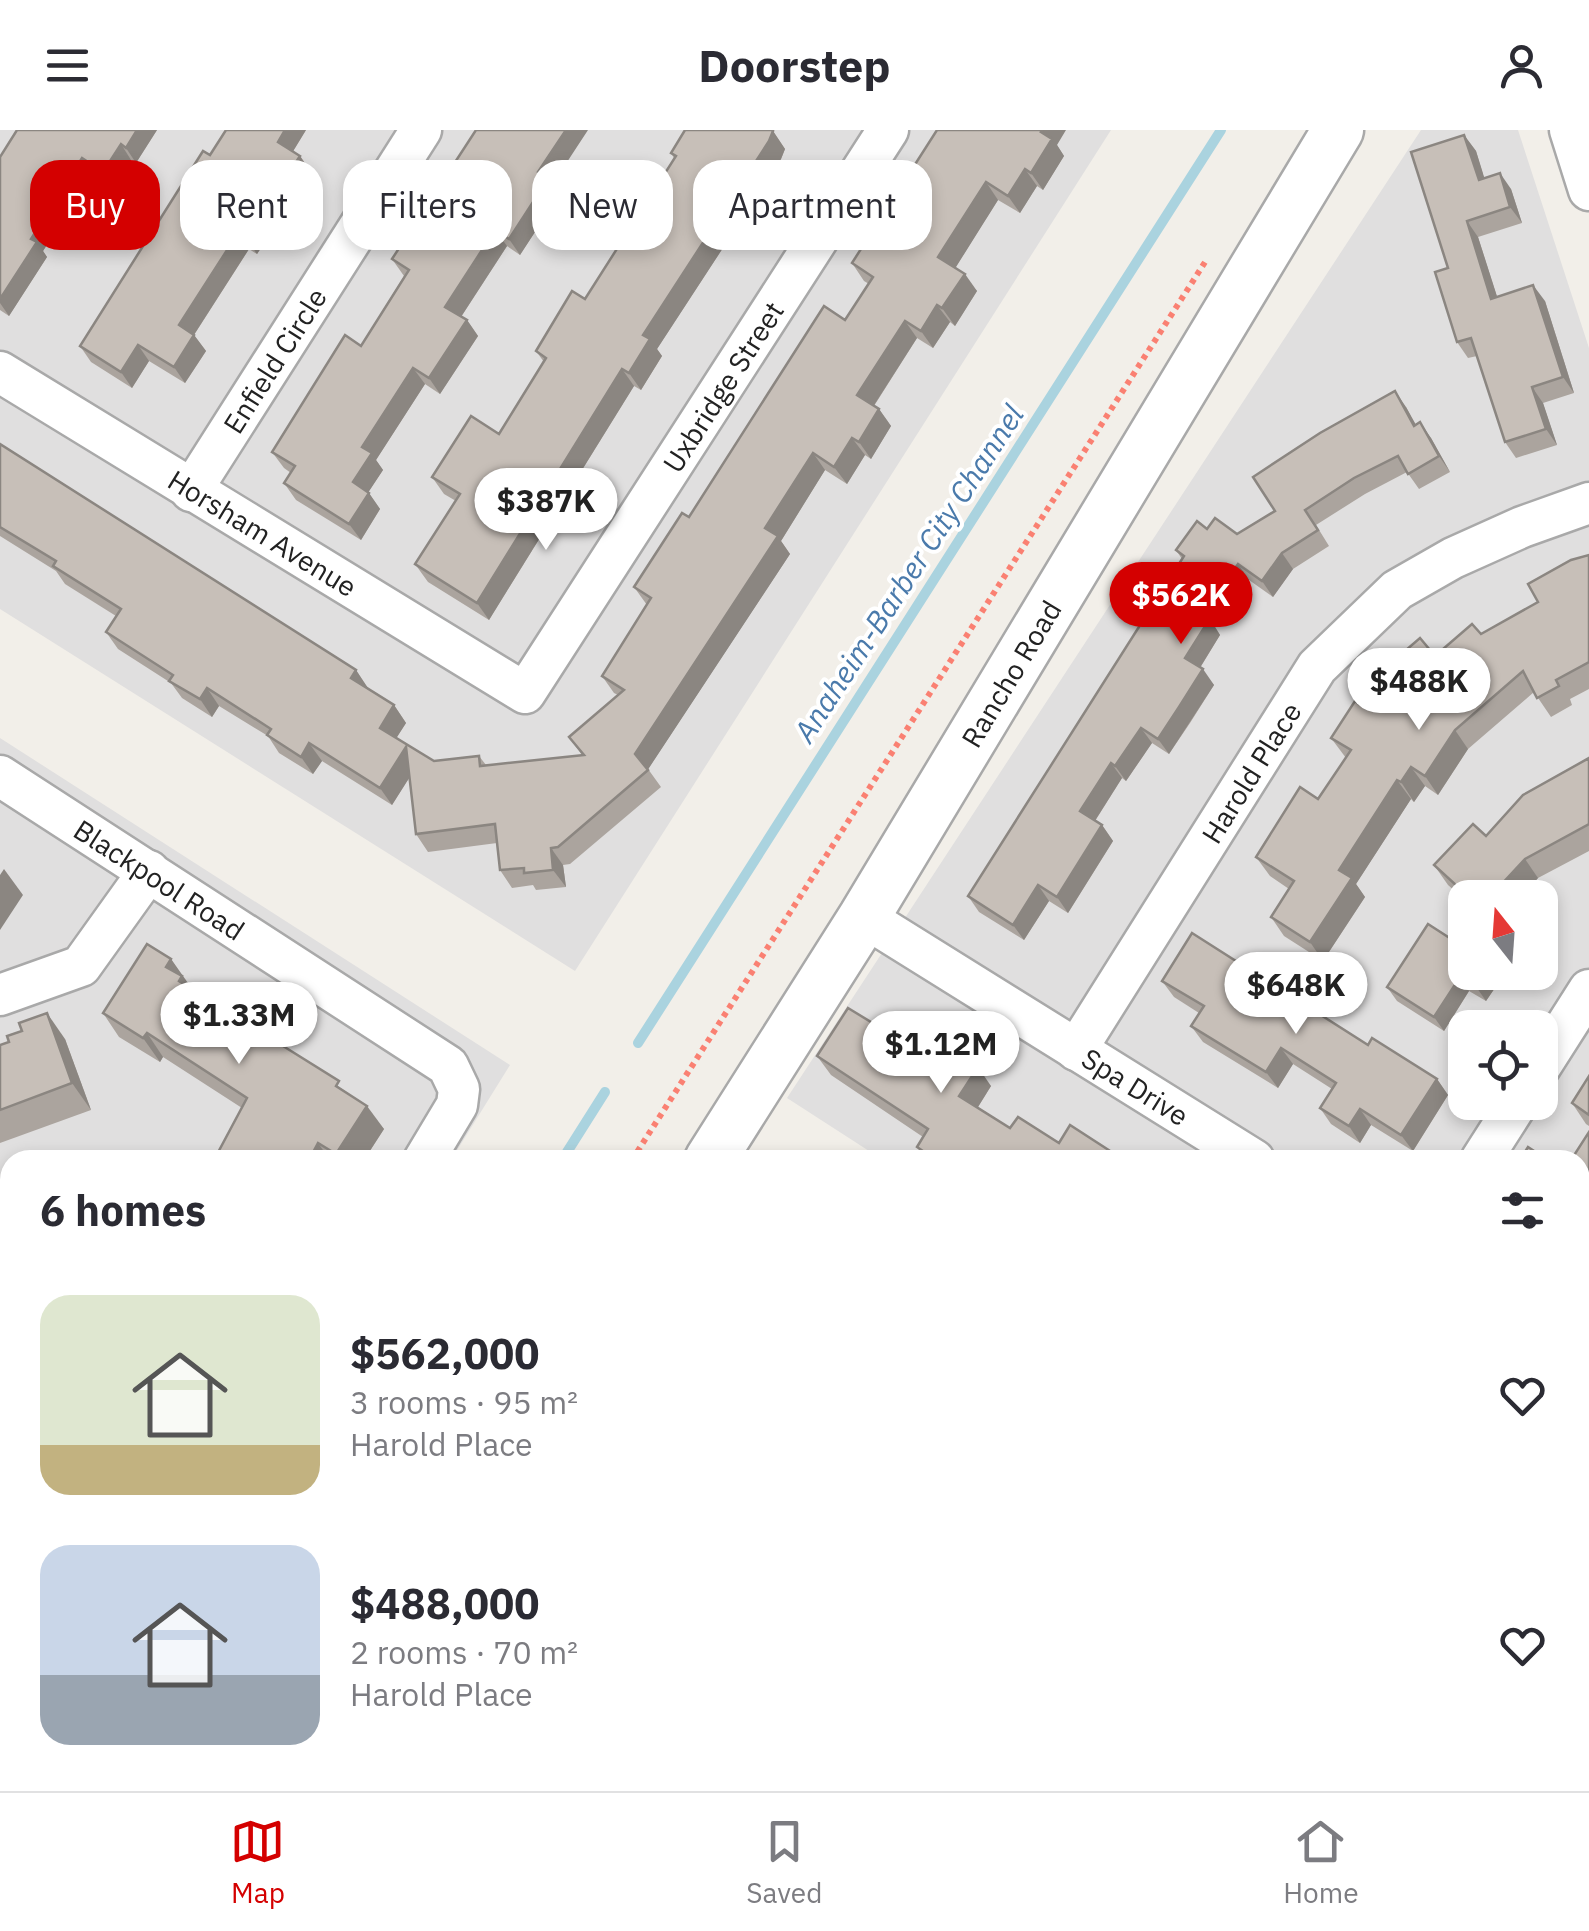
<!DOCTYPE html>
<meta charset="utf-8">
<style>
body{margin:0;font-family:"IBM Plex Sans",sans-serif;background:#f7f7f7;color:#2b2b33;height:100vh;display:flex;flex-direction:column;font-size:38px;white-space:nowrap}
*{box-sizing:border-box;margin:0}
p{font-size:32px;color:#7c7c81}
.icon{flex:none;width:55px;height:55px;fill:none;stroke:currentColor;stroke-width:2;stroke-linecap:round;stroke-linejoin:round}
.map{position:relative;flex:1;overflow:hidden}
.side{position:absolute;left:0px;top:1020px;width:1590px;height:642px;display:flex;flex-direction:column;background:#fff;border-radius:30px 30px 0 0;box-shadow:0 5px 15px #0003}
.side>*{flex:none}
.guide{position:absolute;left:30px;top:30px;width:1000px;height:90px;display:flex;gap:20px}
.needle{width:65px;rotate:343deg}
.buttons{position:absolute;left:1448px;top:750px;display:grid;gap:20px}
.buttons a{display:grid;place-items:center;width:110px;height:110px;border-radius:20px;background:#fff;box-shadow:0 5px 15px #0003;font-size:50px}
.price{position:absolute;translate:-50% -85px;padding:0 22px;border-radius:35px;background:#fff;color:#222;font-size:32px;line-height:65px;filter:drop-shadow(0 2px 5px #0008)}
.price::after{content:'';position:absolute;left:50%;top:60px;width:30px;height:22px;margin-left:-15px;background:inherit;clip-path:polygon(0 0,100% 0,50% 100%)}
.price.active{background:#d40000;color:#fff}
ul{padding:0;list-style:none}
li{display:flex;align-items:center;gap:30px;height:250px;padding:0 40px}
li span{display:grid;place-items:center;flex:none;width:280px;height:200px;border-radius:30px;color:#555}
li>.icon{margin-inline-start:auto}
span .icon{width:120px;height:120px;fill:#fffc;stroke-width:1}
li b{font-size:42px}
h2{display:flex;justify-content:space-between;align-items:center;height:120px;padding:0 40px;font-size:42px}
.chip{padding:0 35px;border-radius:30px;background:#fff;box-shadow:0 5px 15px #0003;font-size:35px;line-height:90px}
.chip.active{background:#d40000;color:#fff}
header{display:flex;justify-content:space-between;align-items:center;height:130px;padding:0 40px;background:#fff;font-size:45px;font-weight:700}
.tab-bar{display:flex;justify-content:space-around;align-items:center;height:140px;border-top:2px solid #e1e1e2;background:#fff;font-size:28px;color:#7c7c81}
.tab-bar a{display:grid;justify-items:center;gap:5px}
.tab-bar .active{color:#d40000}
.map>svg:first-child{display:block}
</style>
<header><svg class="icon" aria-label="menu" viewBox="0 0 24 24"><path d="M4 6h16M4 12h16M4 18h16"/></svg>Doorstep<svg class="icon" aria-label="person" viewBox="0 0 24 24"><circle cx="12" cy="8" r="4"/><path d="M4 21q1-7 8-7t8 7"/></svg></header>
<div class="map">
<svg width="1589" height="1661" viewBox="0 0 1589 1661">
<rect width="100%" height="100%" fill="#f2efe9"/>
<!-- residential -->
<g fill="#e0dfdf" fill-rule="evenodd">
<polygon points="0,0 1111,0 575,841 0,479"/>
<path d="M1421,0H1518L1589,218V1483L1580,1478V1030H883L787,968ZM1465,768H1540V842H1465ZM1465,898H1540V972H1465Z"/>
<polygon points="0,608 510,935 451,1030 10,1030 10,1652 65,1653 60,1661 0,1661"/>
</g>
<!-- industrial -->
<polygon fill="#ebdbe8" points="1580,1611 1589,1616 1589,1661 397,1661 402,1652 1580,1652"/>
<g fill="none" stroke-linecap="round" stroke-linejoin="round">
<!-- stream -->
<g stroke="#aad3df" stroke-width="10">
<polyline points="638,913 1221,0"/>
<polyline points="562,1030 605,962"/>
<polyline points="171,1661 176,1652"/>
</g>
<defs>
<g id="service">
<polyline points="1215,1652 1217,1661"/>
<polyline points="1532,1652 1545,1661"/>
</g>
<g id="minor">
<polyline points="1570,0 1589,60"/>
<path id="s1" d="M0,242L525,563L888,0"/>
<path id="s2" d="M191,361L421,0"/>
<path id="s3" d="M0,646L448,936L459,959L457,975L424,1030"/>
<path id="s4" d="M864,787L1254,1030"/>
<polyline points="0,865 81,836 149,741"/>
<path id="s5" d="M1076,920L1317,537L1397,460L1453,428L1522,397L1589,373"/>
<polyline points="1540,937 1589,860"/>
<polyline points="1481,1030 1518,972"/>
<polyline points="1580,1236 1589,1242"/>
<polyline points="0,1274 10,1270"/>
<polyline points="32,1661 38,1652"/>
</g>
<g id="tertiary">
<path id="s6" d="M710,1030L864,787L1338,0"/>
<polyline points="319,1661 324,1652"/>
</g>
</defs>
<!-- service casing -->
<use href="#service" stroke="#a9a9a9" stroke-width="25"/>
<!-- minor casing -->
<use href="#minor" stroke="#a9a9a9" stroke-width="45"/>
<!-- tertiary casing -->
<use href="#tertiary" stroke="#a9a9a9" stroke-width="55"/>
<!-- path -->
<g stroke="#fa8072" stroke-width="6" stroke-dasharray="5 5" stroke-linecap="butt">
<polyline points="632,1030 1207,129"/>
<polyline points="237,1661 242,1652"/>
</g>
<!-- service -->
<use href="#service" stroke="#fff" stroke-width="20"/>
<!-- minor -->
<use href="#minor" stroke="#fff" stroke-width="40"/>
<!-- tertiary -->
<use href="#tertiary" stroke="#fff" stroke-width="50"/>
</g>
<!-- wall -->
<g fill="#aba49e">
<polygon points="157,0 136,33 131,30 114,57 92,44 43,121 47,127 9,186 0,180 0,27"/>
<polygon points="306,0 293,21 300,26 311,42 257,124 249,119 194,205 206,221 185,253 149,231 132,258 91,232 80,216 210,25"/>
<polygon points="937,0 1057,15 1064,26 1043,60 1037,56 1020,83 998,70 955,138 977,161 955,196 950,192 933,218 917,208 874,276 879,279 891,296 871,329 865,325 847,354 825,340 781,411 790,424 648,639 661,657 570,734 563,735 566,757 536,760 533,755 512,758 500,740 497,713 428,722 416,704 409,648 392,675 322,631 313,644 279,623 268,606 219,576 212,587 182,568 171,553 118,519 106,502 116,486 65,454 56,441 0,406 0,314 356,540 368,559 394,575 406,593 396,608 434,631 479,626 486,635 582,625 569,607 618,565 614,563 602,546 647,475 634,457 845,190 869,154 864,151 852,133"/>
<polygon points="773,1 785,19 781,29 657,219 662,226 641,260 634,256 489,490 428,452 415,434 456,371 444,364 432,347 499,304 544,232 536,221 585,169 674,28 671,23"/>
<polygon points="1464,5 1476,21 1484,48 1511,59 1522,93 1478,107 1497,167 1545,171 1574,263 1543,273 1557,315 1516,328 1505,312 1477,226 1468,228 1457,212 1448,138"/>
<polygon points="552,55 559,65 520,125 507,116 461,187 467,190 478,206 440,264 425,254 376,330 383,340 368,362 380,379 361,410 296,370 284,353 291,343 284,338 272,322 361,216 404,146 392,129"/>
<polygon points="1406,277 1415,294 1431,308 1450,342 1419,359 1407,342 1365,364 1316,395 1329,416 1293,439 1273,467 1249,450 1215,497 1220,505 1200,538 1214,555 1190,593 1169,624 1152,613 1126,651 1122,648 1095,691 1102,695 1113,711 1068,783 1049,771 1024,810 979,782 968,766 1182,429 1176,420 1207,399 1237,404 1275,381"/>
<polygon points="1589,425 1589,559 1570,569 1572,575 1551,587 1534,562 1468,619 1438,665 1425,656 1414,672 1411,669 1356,754 1365,767 1323,831 1284,806 1271,787 1289,759 1270,746 1256,727 1318,669 1346,628 1331,608 1359,574 1435,526 1481,504 1538,472"/>
<polygon points="1589,628 1589,721 1538,748 1520,768 1465,768 1465,770 1448,755 1434,735 1486,706"/>
<polygon points="171,829 190,858 348,963 384,999 364,1030 214,1030 242,978 163,927 160,932 119,907 103,883"/>
<polygon points="1465,842 1496,842 1501,849 1486,871 1469,861 1444,901 1397,871 1387,857"/>
<polygon points="1162,851 1368,915 1437,949 1448,965 1413,1021 1371,995 1360,1013 1331,994 1320,978 1332,959 1293,934 1278,958 1203,912 1191,896 1199,883 1174,867"/>
<polygon points="889,903 991,956 978,977 1010,998 1124,1030 926,1030 917,1017 923,1007 831,945 817,926"/>
<polygon points="65,909 91,980 0,1013 0,915"/>
<polygon points="1589,946 1589,996 1586,994 1572,973"/>
<polygon points="1589,1002 1589,1125 1584,1122 1580,1129 1580,1030"/>
<polygon points="10,1079 10,1172 0,1176 0,1083"/>
<polygon points="1580,1320 1589,1326 1589,1448 1580,1442"/>
<polygon points="10,1338 10,1430 0,1433 0,1341"/>
<polygon points="405,1652 1107,1652 1104,1658 1095,1661 400,1661"/>
</g>
<!-- shaded-wall -->
<g fill="#8b8681">
<polygon points="137,0 157,0 136,33 126,18"/>
<polygon points="285,0 306,0 289,28 278,12"/>
<polygon points="566,0 588,0 552,55 559,65 520,125 509,109 538,42"/>
<polygon points="1043,0 1066,0 1057,15 1064,26 1043,60 1031,43"/>
<polygon points="773,1 785,19 781,29 657,219 662,226 641,260 629,243 643,205"/>
<polygon points="1464,5 1476,21 1490,66 1479,50"/>
<polygon points="121,14 131,30 114,57 103,42"/>
<polygon points="300,26 311,42 257,124 246,108"/>
<polygon points="82,28 92,44 43,121 47,127 9,186 0,173 0,169 31,109"/>
<polygon points="1025,39 1037,56 1020,83 1008,66"/>
<polygon points="1500,43 1511,59 1522,93 1510,77"/>
<polygon points="986,52 998,70 951,145 938,127"/>
<polygon points="1467,91 1478,107 1503,185 1491,169"/>
<polygon points="495,100 507,116 457,193 445,177"/>
<polygon points="238,103 249,119 190,211 179,195"/>
<polygon points="965,144 977,161 955,196 942,178"/>
<polygon points="1533,155 1545,171 1574,263 1563,247"/>
<polygon points="937,175 950,192 933,218 921,201"/>
<polygon points="467,190 478,206 440,264 429,248"/>
<polygon points="905,191 917,208 869,283 857,265"/>
<polygon points="194,205 206,221 185,253 174,237"/>
<polygon points="138,215 149,231 132,258 121,242"/>
<polygon points="413,238 425,254 376,330 383,340 364,369 353,352 362,317"/>
<polygon points="622,239 634,256 489,490 477,473"/>
<polygon points="1532,257 1543,273 1557,315 1546,299"/>
<polygon points="1395,261 1406,277 1425,311 1414,296"/>
<polygon points="879,279 891,296 871,329 859,312"/>
<polygon points="1420,292 1431,308 1450,342 1439,326"/>
<polygon points="852,308 865,325 847,354 834,337"/>
<polygon points="813,323 825,340 781,411 790,424 647,641 635,624 765,398"/>
<polygon points="369,363 380,379 361,410 349,394"/>
<polygon points="1282,423 1293,439 1273,467 1262,451"/>
<polygon points="1238,434 1249,450 1215,497 1220,505 1196,544 1185,528 1201,485"/>
<polygon points="1203,539 1214,555 1169,624 1158,609"/>
<polygon points="356,540 368,558 363,566 351,548"/>
<polygon points="207,558 219,576 212,587 200,569"/>
<polygon points="394,575 406,593 392,615 380,598"/>
<polygon points="1141,598 1152,613 1126,651 1115,636"/>
<polygon points="1455,600 1468,619 1438,665 1425,646"/>
<polygon points="309,613 322,631 313,644 301,627"/>
<polygon points="406,617 418,634 392,675 380,658"/>
<polygon points="1111,633 1122,648 1091,697 1080,681"/>
<polygon points="1411,637 1425,656 1414,672 1401,652"/>
<polygon points="1397,650 1411,669 1356,754 1365,767 1323,831 1310,812 1339,740"/>
<polygon points="1102,695 1113,711 1068,783 1057,767"/>
<polygon points="551,718 563,735 566,757 553,740"/>
<polygon points="1525,729 1538,748 1520,768 1508,768 1500,756"/>
<polygon points="4,739 23,765 0,800 0,745"/>
<polygon points="1038,755 1049,771 1024,810 1013,795"/>
<polygon points="171,829 188,853 199,870 166,837"/>
<polygon points="1487,842 1496,842 1501,849 1486,871 1477,858"/>
<polygon points="1460,847 1469,861 1444,901 1434,887"/>
<polygon points="47,883 65,909 91,980 72,953"/>
<polygon points="147,903 163,927 160,932 143,908"/>
<polygon points="1281,918 1293,934 1278,958 1266,942"/>
<polygon points="978,937 991,956 973,985 959,966"/>
<polygon points="1437,949 1448,965 1413,1021 1401,1005"/>
<polygon points="367,976 384,999 364,1030 340,1030 336,1024"/>
<polygon points="1360,979 1371,995 1360,1013 1349,996"/>
<polygon points="318,1013 330,1030 309,1030"/>
<polygon points="10,1493 10,1536 0,1551 0,1509"/>
</g>
<!-- building -->
<g fill="#c7bfb8" stroke="#8b8681" stroke-width="2.5">
<polygon points="17,0 137,0 126,18 121,14 103,42 82,28 31,109 37,112 0,169 0,27"/>
<polygon points="226,0 285,0 278,12 300,26 246,108 238,103 179,195 194,205 174,237 138,215 121,242 80,216 203,21 210,25"/>
<polygon points="476,0 566,0 538,42 548,49 509,109 495,100 445,177 467,190 429,248 413,238 362,317 372,323 353,352 369,363 349,394 284,353 295,336 272,322 345,205 361,216 409,140 392,129"/>
<polygon points="685,0 771,0 773,1 769,11 643,205 650,209 629,243 622,239 477,473 415,434 460,364 432,347 471,286 499,304 546,228 536,221 572,161 585,169 676,26 671,23"/>
<polygon points="937,0 1043,0 1041,2 1052,9 1031,43 1025,39 1008,66 986,52 938,127 965,144 942,178 937,175 921,201 905,191 857,265 879,279 859,312 852,308 834,337 813,323 765,398 778,406 635,624 648,640 558,717 551,718 553,740 524,743 524,738 500,740 495,694 416,704 406,617 380,658 309,613 301,627 267,605 271,599 207,558 200,569 169,551 173,545 106,502 121,479 53,436 56,431 0,397 0,314 356,540 351,548 394,575 380,598 434,631 479,626 480,636 584,625 569,607 624,560 602,546 651,468 634,457 682,383 689,387 824,176 845,190 873,147 852,133"/>
<polygon points="1464,5 1479,50 1500,43 1510,77 1467,91 1491,169 1533,155 1563,247 1532,257 1546,299 1505,312 1471,208 1457,212 1435,142 1448,138 1411,22"/>
<polygon points="1395,261 1414,296 1420,292 1439,326 1408,344 1398,326 1354,348 1305,380 1318,400 1282,423 1262,451 1238,434 1201,485 1209,490 1185,528 1203,539 1179,577 1158,609 1141,598 1115,636 1111,633 1080,681 1102,695 1057,767 1038,755 1013,795 968,766 1184,426 1176,420 1197,391 1207,399 1215,388 1237,404 1275,381 1253,347 1320,303"/>
<polygon points="1589,425 1589,532 1556,550 1559,556 1537,568 1523,541 1455,600 1425,646 1411,637 1401,652 1397,650 1339,740 1352,748 1310,812 1271,787 1294,751 1256,727 1300,657 1318,669 1351,620 1331,608 1355,571 1359,574 1377,545 1420,508 1435,526 1472,494 1481,504 1538,472 1528,454 1571,430"/>
<polygon points="1589,628 1589,694 1525,729 1500,756 1513,768 1470,768 1434,735 1473,694 1486,706 1523,665"/>
<polygon points="1428,794 1465,818 1465,842 1487,842 1477,858 1460,847 1434,887 1387,857"/>
<polygon points="1192,803 1368,915 1372,908 1437,949 1401,1005 1360,979 1349,996 1320,978 1336,953 1281,918 1266,942 1191,896 1204,876 1162,851"/>
<polygon points="147,814 171,829 166,837 182,846 179,851 339,951 336,956 367,976 336,1024 318,1013 309,1030 214,1030 247,968 147,903 143,908 103,883"/>
<polygon points="848,878 889,903 899,887 978,937 959,966 1010,998 1018,987 1059,1013 1070,995 1124,1030 936,1030 917,1017 928,999 817,926"/>
<polygon points="47,883 72,953 0,980 0,915 9,912 7,906 22,901 19,893"/>
<polygon points="1589,946 1589,985 1572,973"/>
<polygon points="1589,1002 1589,1113 1580,1108 1580,1030 1571,1030"/>
<polygon points="1528,1017 1548,1030 1520,1030"/>
<polygon points="10,1079 10,1142 0,1146 0,1083"/>
<polygon points="1580,1320 1589,1326 1589,1437 1580,1431"/>
<polygon points="10,1338 10,1405 0,1408 0,1341"/>
<polygon points="0,1469 10,1475 10,1493 0,1509"/>
<polygon points="405,1652 1043,1652 1015,1661 400,1661"/>
</g>
<g text-anchor="middle" dominant-baseline="central" stroke-width="8" stroke-linejoin="round" paint-order="stroke">
<!-- street labels -->
<g font-size="28" fill="#222" stroke="#fff">
<text stroke="none"><textPath href="#s2" startOffset="155">Enfield Circle</textPath></text>
<text stroke="none"><textPath href="#s1" startOffset="980">Uxbridge Street</textPath></text>
<text stroke="none"><textPath href="#s1" startOffset="308">Horsham Avenue</textPath></text>
<text stroke="none"><textPath href="#s6" startOffset="572">Rancho Road</textPath></text>
<text stroke="none"><textPath href="#s5" startOffset="328">Harold Place</textPath></text>
<text stroke="none"><textPath href="#s3" startOffset="190">Blackpool Road</textPath></text>
<text stroke="none"><textPath href="#s4" startOffset="320">Spa Drive</textPath></text>
</g>
<!-- water labels -->
<g font-size="30" font-style="italic" fill="#4a7aab" stroke="#fff">
<text transform="translate(908 443) rotate(-57)">Anaheim-Barber City Channel</text>
</g>
</g>
</svg>
<div class="buttons">
<a><svg class="needle" viewBox="-14 -14 28 28"><path d="M0-13l5 13h-10z" fill="#e53935"/><path d="M0 13l5-13h-10z" fill="#7c7c81"/></svg></a>
<a><svg class="icon" aria-label="locate" viewBox="0 0 24 24"><circle cx="12" cy="12" r="6"/><path d="M12 2v4M12 18v4M2 12h4M18 12h4"/></svg></a>
</div>
<b class="price" style="left:546px;top:423px">$387K</b>
<b class="price active" style="left:1181px;top:517px">$562K</b>
<b class="price" style="left:1419px;top:603px">$488K</b>
<b class="price" style="left:1296px;top:907px">$648K</b>
<b class="price" style="left:239px;top:937px">$1.33M</b>
<b class="price" style="left:941px;top:966px">$1.12M</b>
<div class="guide">
<a class="chip active">Buy</a>
<a class="chip">Rent</a>
<a class="chip">Filters</a>
<a class="chip">New</a>
<a class="chip">Apartment</a>
</div>
<section class="side">
<h2>6 homes<svg class="icon" aria-label="filters" viewBox="0 0 24 24"><path d="M4 7h16M4 17h16"/><circle cx="9" cy="7" r="2"/><circle cx="15" cy="17" r="2"/></svg></h2>
<ul>
<li><span style="background:linear-gradient(#dfe7d0 75%,#c2b280 0)"><svg class="icon" aria-label="home" viewBox="0 0 24 24"><path d="M3 11l9-7 9 7M6 9v11h12V9"/></svg></span><div><b>$562,000</b><p>3 rooms · 95 m²</p><p>Harold Place</p></div><svg class="icon" aria-label="heart" viewBox="0 0 24 24"><path d="M12 20l-8-8c-3-5 5-10 8-4 3-6 11-1 8 4z"/></svg></li>
<li><span style="background:linear-gradient(#c9d6e8 65%,#9aa5b1 0)"><svg class="icon" aria-label="home" viewBox="0 0 24 24"><path d="M3 11l9-7 9 7M6 9v11h12V9"/></svg></span><div><b>$488,000</b><p>2 rooms · 70 m²</p><p>Harold Place</p></div><svg class="icon" aria-label="heart" viewBox="0 0 24 24"><path d="M12 20l-8-8c-3-5 5-10 8-4 3-6 11-1 8 4z"/></svg></li>
</ul>
</section>
</div>
<nav class="tab-bar">
<a class="active"><svg class="icon" aria-label="map" viewBox="0 0 24 24"><path d="M3 6l6-2 6 2 6-2v14l-6 2-6-2-6 2zM9 4v14M15 6v14"/></svg>Map</a>
<a><svg class="icon" aria-label="saved" viewBox="0 0 24 24"><path d="M7 4h10v16l-5-4-5 4z"/></svg>Saved</a>
<a><svg class="icon" aria-label="home" viewBox="0 0 24 24"><path d="M3 11l9-7 9 7M6 9v11h12V9"/></svg>Home</a>
</nav>
